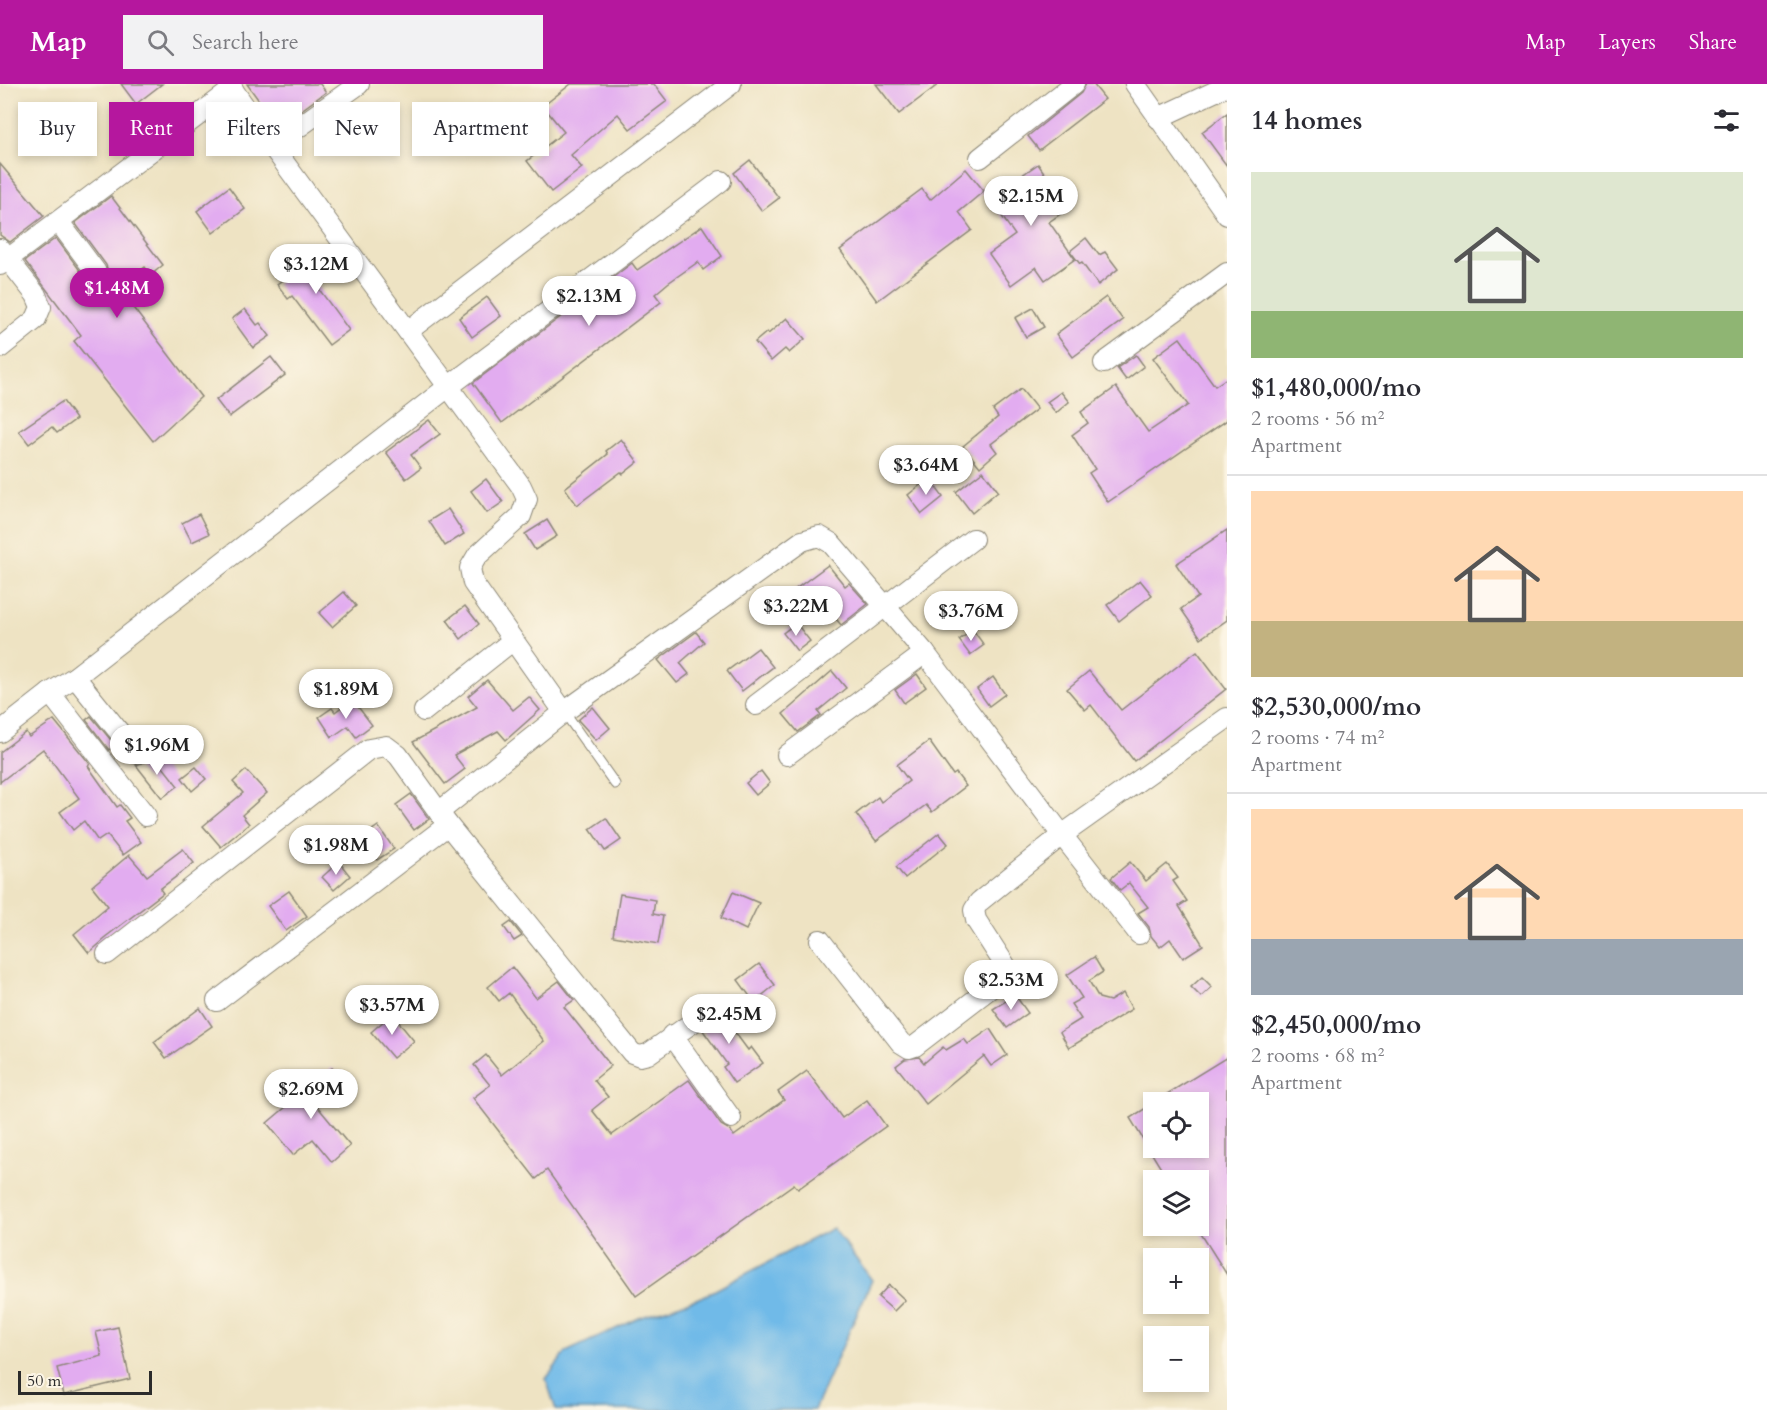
<!DOCTYPE html>
<meta charset="utf-8">
<style>
body{margin:0;font-family:Cardo,serif;background:#f2f2f3;color:#2b2b33;height:100vh;display:flex;flex-direction:column;font-size:22px;white-space:nowrap}
*{box-sizing:border-box;margin:0}
p{font-size:20px;color:#7c7c81}
.icon{flex:none;width:33px;height:33px;fill:none;stroke:currentColor;stroke-width:2;stroke-linecap:round;stroke-linejoin:round}
.map{position:relative;flex:1;overflow:hidden}
.details{display:flex;flex-direction:column;background:#fff;width:540px}
.details>*{flex:none}
.top-card{position:absolute;left:18px;top:18px;width:570px;height:54px;display:flex;gap:12px}
.buttons{position:absolute;left:1143px;top:1008px;display:grid;gap:12px}
.buttons a{display:grid;place-items:center;width:66px;height:66px;border-radius:0px;background:#fff;box-shadow:0 3px 9px #0003;font-size:30px}
.scale{position:absolute;left:18px;bottom:15px;width:134px;box-sizing:border-box;padding-left:6px;border:3px solid #2b2b2b;border-top:0;font-size:16px;line-height:21px;white-space:nowrap;color:#2b2b2b;-webkit-text-stroke:4px #fcf5e5;paint-order:stroke}
.price{position:absolute;translate:-50% -51px;padding:0 14px;border-radius:21px;background:#fff;color:#222;font-size:20px;line-height:39px;filter:drop-shadow(0 2px 3px #0008)}
.price::after{content:'';position:absolute;left:50%;top:36px;width:18px;height:14px;margin-left:-9px;background:inherit;clip-path:polygon(0 0,100% 0,50% 100%)}
.price.active{background:#b5179e;color:#fff}
ul{padding:0;list-style:none}
li{display:grid;align-content:center;gap:12px;height:318px;padding:0 24px}
li+li{border-top:2px solid #e1e1e2}
li span{display:grid;place-items:center;height:186px;border-radius:0px;color:#555}
li>.icon{margin-inline-start:auto}
span .icon{width:108px;height:108px;fill:#fffc;stroke-width:1}
li b{font-size:26px}
h2{display:flex;justify-content:space-between;align-items:center;height:72px;padding:0 24px;font-size:26px}
.chip{padding:0 21px;border-radius:0px;background:#fff;box-shadow:0 3px 9px #0003;font-size:21px;line-height:54px}
.chip.active{background:#b5179e;color:#fff}
header{display:flex;align-items:center;gap:36px;box-sizing:border-box;height:84px;padding:0 30px;background:#b5179e;color:#fff}
header strong{font-size:28px}
nav{display:flex;gap:33px;margin-inline-start:auto;font-size:21px}
.search{width:420px;height:54px;background:#f2f2f3;display:flex;align-items:center;gap:15px;box-sizing:border-box;padding:0 21px;border-radius:0px;color:#7c7c81;font-size:22px}
main{display:flex;flex:1;min-height:0}
.map>svg:first-child{display:block}
</style>
<header>
<strong>Map</strong>
<div class="search"><svg class="icon" aria-label="search" viewBox="0 0 24 24"><circle cx="10" cy="10" r="6"/><path d="M15 15l6 6"/></svg>Search here</div>
<nav><a>Map</a><a>Layers</a><a>Share</a></nav>
</header>
<main>
<div class="map">
<svg width="1227" height="1326" viewBox="0 0 1227 1326">
<rect width="100%" height="100%" fill="#fcf5e5"/>
<filter id="ink" filterUnits="userSpaceOnUse"><feTurbulence type="fractalNoise" baseFrequency=".0167" numOctaves="2"/><feDisplacementMap in="SourceGraphic" scale="12" xChannelSelector="R" yChannelSelector="G"/><feConvolveMatrix kernelMatrix="1 2 1 2 8 2 1 2 1" color-interpolation-filters="sRGB"/></filter>
<filter id="wash" filterUnits="userSpaceOnUse"><feTurbulence type="fractalNoise" baseFrequency=".008" numOctaves="4" result="noise"/><feDisplacementMap in="SourceGraphic" scale="24" xChannelSelector="R" yChannelSelector="G"/><feGaussianBlur stdDeviation="1.35" result="paint"/><feColorMatrix in="noise" values="0 0 0 0 0 0 0 0 0 0 0 0 0 0 0 0 0 1.4 0 .05"/><feComposite in="paint" operator="in"/></filter>
<g filter="url(#wash)">
<rect width="100%" height="100%" fill="#eee3c3"/>
<!-- water -->
<polygon fill="#6fbae8" stroke="#4d728a" stroke-width="1.5" points="833,1144 872,1196 814,1326 556,1326 546,1295 566,1268 639,1234 702,1213"/>
<g id="blocks">
<!-- building -->
<g fill="#e2acf0">
<polygon points="121,0 162,0 136,20"/>
<polygon points="247,0 320,0 326,8 278,43"/>
<polygon points="571,0 654,0 667,17 630,45 618,30 571,71 582,84 551,108 527,77 564,48 543,22"/>
<polygon points="876,0 939,0 899,30"/>
<polygon points="1086,0 1093,0 1105,15 1039,66 1028,52 1081,9"/>
<polygon points="1227,29 1227,82 1202,48"/>
<polygon points="750,76 779,114 762,127 734,89"/>
<polygon points="0,80 44,132 10,158 0,151"/>
<polygon points="1038,80 1069,124 1049,138 1075,175 1045,196 1036,183 1011,201 989,170 1015,151 989,114"/>
<polygon points="966,85 984,107 959,128 972,146 877,217 840,166 922,105 930,116"/>
<polygon points="229,103 245,125 213,149 197,127"/>
<polygon points="111,112 163,181 151,191 145,183 118,204 201,313 153,357 74,257 81,251 25,177 56,154 87,196 97,200 104,197 108,187 106,181 75,139"/>
<polygon points="702,142 722,172 703,186 698,178 668,199 655,210 661,218 502,339 473,299 632,179 637,186"/>
<polygon points="1086,154 1099,171 1105,168 1118,185 1098,201 1082,179 1080,180 1070,167"/>
<polygon points="330,161 341,176 313,197 349,246 329,261 292,212 288,215 277,200"/>
<polygon points="487,213 501,232 472,253 459,234"/>
<polygon points="1106,213 1123,236 1073,273 1056,250"/>
<polygon points="1033,224 1044,243 1026,253 1015,234"/>
<polygon points="245,225 257,241 260,239 270,252 253,264 232,235"/>
<polygon points="787,234 805,255 789,269 785,265 771,277 755,258 767,248 768,250"/>
<polygon points="1180,254 1215,302 1227,294 1227,336 1108,418 1089,389 1095,385 1072,351 1088,339 1081,328 1116,303 1148,348 1188,321 1153,274"/>
<polygon points="1136,271 1144,282 1126,296 1117,284"/>
<polygon points="271,273 285,291 229,333 216,316"/>
<polygon points="1021,305 1037,325 991,360 997,368 980,383 963,362 998,333 993,326"/>
<polygon points="1061,308 1069,318 1056,329 1047,318"/>
<polygon points="63,317 76,335 57,349 52,343 29,360 19,347"/>
<polygon points="429,336 440,350 411,371 421,384 406,395 386,368"/>
<polygon points="621,355 638,378 623,390 621,388 577,421 565,404 608,370 606,367"/>
<polygon points="983,387 998,407 972,429 956,408"/>
<polygon points="929,394 943,413 922,430 908,411"/>
<polygon points="486,395 503,418 487,429 471,407"/>
<polygon points="448,425 464,450 445,462 429,437"/>
<polygon points="199,430 209,450 192,458 182,439"/>
<polygon points="547,436 557,452 535,466 525,450"/>
<polygon points="1227,446 1227,536 1201,554 1181,525 1198,513 1176,480"/>
<polygon points="828,481 845,502 849,499 868,520 841,541 819,514 787,538 774,521"/>
<polygon points="1140,496 1152,511 1119,537 1107,521"/>
<polygon points="344,508 356,522 332,543 319,529"/>
<polygon points="465,522 479,540 461,555 447,536"/>
<polygon points="796,539 810,557 797,567 783,549"/>
<polygon points="973,546 984,561 970,571 959,556"/>
<polygon points="696,548 704,558 680,579 689,590 677,599 658,576"/>
<polygon points="758,564 773,583 742,607 727,587"/>
<polygon points="1197,567 1226,605 1134,677 1091,621 1085,626 1067,605 1089,587 1121,626"/>
<polygon points="832,587 846,604 818,627 821,631 798,648 783,630"/>
<polygon points="917,590 926,603 904,619 895,606"/>
<polygon points="993,593 1005,610 989,622 977,605"/>
<polygon points="487,596 513,626 529,613 540,626 506,656 498,647 454,671 465,685 445,700 413,658 477,623 468,612"/>
<polygon points="352,615 372,641 356,653 348,642 332,653 319,633 332,624 335,628"/>
<polygon points="593,623 610,644 596,656 578,636"/>
<polygon points="91,632 115,661 109,666 86,636"/>
<polygon points="54,636 90,680 88,682 117,723 120,721 130,734 125,737 141,758 123,771 107,751 98,757 84,737 73,746 60,728 79,714 43,665 0,698 0,668 26,648 29,653"/>
<polygon points="929,657 953,691 956,689 966,702 932,728 926,721 876,757 856,730 878,713 881,718 909,697 897,681"/>
<polygon points="152,669 178,702 162,714 136,681 144,678"/>
<polygon points="196,683 206,695 192,707 182,694"/>
<polygon points="246,686 267,709 242,731 249,740 221,763 203,742 243,709 233,698"/>
<polygon points="761,687 770,699 756,711 746,699"/>
<polygon points="411,710 429,735 414,746 396,721"/>
<polygon points="606,734 621,756 605,767 590,745"/>
<polygon points="378,742 394,765 377,776 361,754"/>
<polygon points="939,749 948,760 905,794 896,783"/>
<polygon points="183,765 194,779 160,805 163,809 104,854 105,855 89,869 74,850 108,822 92,802 129,771 147,792"/>
<polygon points="339,778 350,792 334,806 322,793"/>
<polygon points="1130,778 1146,797 1167,780 1178,794 1173,797 1187,817 1179,822 1203,861 1183,874 1170,855 1160,863 1151,852 1149,843 1138,829 1148,823 1129,799 1120,806 1111,794"/>
<polygon points="289,807 307,832 286,847 268,822"/>
<polygon points="733,808 759,819 746,846 721,834"/>
<polygon points="620,810 655,816 653,830 663,832 658,860 613,852"/>
<polygon points="511,838 522,852 514,857 504,843"/>
<polygon points="1094,873 1103,888 1089,897 1099,914 1110,917 1123,909 1132,925 1069,964 1060,948 1081,935 1071,920 1082,914 1067,891"/>
<polygon points="759,880 775,901 754,918 738,896"/>
<polygon points="512,883 536,914 559,897 574,916 564,923 611,982 594,996 608,1013 592,1026 612,1051 689,996 721,1041 730,1046 734,1052 784,1016 778,1008 807,987 842,1034 867,1016 886,1042 798,1105 794,1100 636,1212 547,1086 536,1095 473,1014 490,1001 474,981 486,971 502,991 544,957 509,909 499,917 488,903"/>
<polygon points="1202,893 1212,903 1201,913 1191,903"/>
<polygon points="1015,911 1028,929 1007,944 993,925"/>
<polygon points="713,919 748,966 751,963 763,979 734,999 723,983 727,980 702,945 704,937 699,929"/>
<polygon points="200,924 212,942 166,974 154,958"/>
<polygon points="392,930 414,957 393,974 371,948"/>
<polygon points="990,945 1007,971 991,982 984,972 926,1020 896,982 905,975 919,973 924,979 943,963 946,966 964,955 968,960"/>
<polygon points="1227,973 1227,1191 1198,1145 1198,1096 1168,1096 1130,1034 1154,1019 1154,1064 1198,1064 1198,1018 1154,1018"/>
<polygon points="332,984 344,999 317,1022 350,1062 332,1078 313,1055 293,1071 267,1039"/>
<polygon points="889,1201 905,1216 894,1227 878,1213"/>
<polygon points="118,1243 130,1295 64,1311 57,1284 102,1272 96,1248"/>
</g>
</g>
</g>
<g filter="url(#ink)">
<use href="#blocks" fill-opacity="0" stroke="#8c8777" stroke-width="1.5"/>
<g fill="none" stroke-linecap="round" stroke-linejoin="round">
<defs>
<polyline id="service" points="564,628 615,700"/>
<g id="minor">
<polyline points="229,0 272,62 521,402 527,415 521,432 477,472 470,484 473,499 564,628"/>
<polyline points="1135,0 1227,131"/>
<polyline points="1158,34 1227,2"/>
<polyline points="272,62 359,0"/>
<polyline points="980,74 1074,0"/>
<polyline points="59,138 96,188"/>
<polyline points="0,165 36,211 41,223 36,235 0,264"/>
<polyline points="0,181 233,5"/>
<polyline points="408,247 731,0"/>
<polyline points="1104,279 1227,189"/>
<polyline points="75,593 136,669"/>
<polyline points="50,609 146,732"/>
<polyline points="756,621 973,455"/>
<polyline points="424,627 512,557"/>
<polyline points="0,648 50,609 75,593 448,303 721,97"/>
<polyline points="787,671 925,569"/>
<polyline points="439,728 564,628 802,457 819,452 831,459 925,569 1062,751 1139,850"/>
<polyline points="820,856 901,959 909,964 915,962 997,899 1005,891 1005,881 976,836 974,826 979,818 1062,751 1227,634"/>
<polyline points="107,870 369,665 386,662 398,671 448,741 632,969 640,972 648,970 692,939"/>
<polyline points="217,917 448,741"/>
<polyline points="672,951 731,1034"/>
</g>
</defs>
<!-- service casing -->
<use href="#service" stroke="#8c8777" stroke-width="11"/>
<!-- minor casing -->
<use href="#minor" stroke="#8c8777" stroke-width="22"/>
<!-- service -->
<use href="#service" stroke="#fff" stroke-width="9"/>
<!-- minor -->
<use href="#minor" stroke="#fff" stroke-width="20"/>
</g>
</g>
</svg>
<div class="buttons">
<a><svg class="icon" aria-label="locate" viewBox="0 0 24 24"><circle cx="12" cy="12" r="6"/><path d="M12 2v4M12 18v4M2 12h4M18 12h4"/></svg></a>
<a><svg class="icon" aria-label="layers" viewBox="0 0 24 24"><path d="M12 4l9 5-9 5-9-5zM3 14l9 5 9-5"/></svg></a>
<a>+</a>
<a>−</a>
</div>
<div class="scale">50 m</div>
<b class="price" style="left:1031px;top:143px">$2.15M</b>
<b class="price" style="left:316px;top:211px">$3.12M</b>
<b class="price active" style="left:117px;top:235px">$1.48M</b>
<b class="price" style="left:589px;top:243px">$2.13M</b>
<b class="price" style="left:926px;top:412px">$3.64M</b>
<b class="price" style="left:796px;top:553px">$3.22M</b>
<b class="price" style="left:971px;top:558px">$3.76M</b>
<b class="price" style="left:346px;top:636px">$1.89M</b>
<b class="price" style="left:157px;top:692px">$1.96M</b>
<b class="price" style="left:336px;top:792px">$1.98M</b>
<b class="price" style="left:1011px;top:927px">$2.53M</b>
<b class="price" style="left:392px;top:952px">$3.57M</b>
<b class="price" style="left:729px;top:961px">$2.45M</b>
<b class="price" style="left:311px;top:1036px">$2.69M</b>
<div class="top-card">
<a class="chip">Buy</a>
<a class="chip active">Rent</a>
<a class="chip">Filters</a>
<a class="chip">New</a>
<a class="chip">Apartment</a>
</div>
</div>
<section class="details">
<h2>14 homes<svg class="icon" aria-label="filters" viewBox="0 0 24 24"><path d="M4 7h16M4 17h16"/><circle cx="9" cy="7" r="2"/><circle cx="15" cy="17" r="2"/></svg></h2>
<ul>
<li><span style="background:linear-gradient(#dfe7d0 75%,#8fb573 0)"><svg class="icon" aria-label="home" viewBox="0 0 24 24"><path d="M3 11l9-7 9 7M6 9v11h12V9"/></svg></span><div><b>$1,480,000/mo</b><p>2 rooms · 56 m²</p><p>Apartment</p></div></li>
<li><span style="background:linear-gradient(#ffd9b3 70%,#c2b280 0)"><svg class="icon" aria-label="home" viewBox="0 0 24 24"><path d="M3 11l9-7 9 7M6 9v11h12V9"/></svg></span><div><b>$2,530,000/mo</b><p>2 rooms · 74 m²</p><p>Apartment</p></div></li>
<li><span style="background:linear-gradient(#ffd9b3 70%,#9aa5b1 0)"><svg class="icon" aria-label="home" viewBox="0 0 24 24"><path d="M3 11l9-7 9 7M6 9v11h12V9"/></svg></span><div><b>$2,450,000/mo</b><p>2 rooms · 68 m²</p><p>Apartment</p></div></li>
</ul>
</section>
</main>
